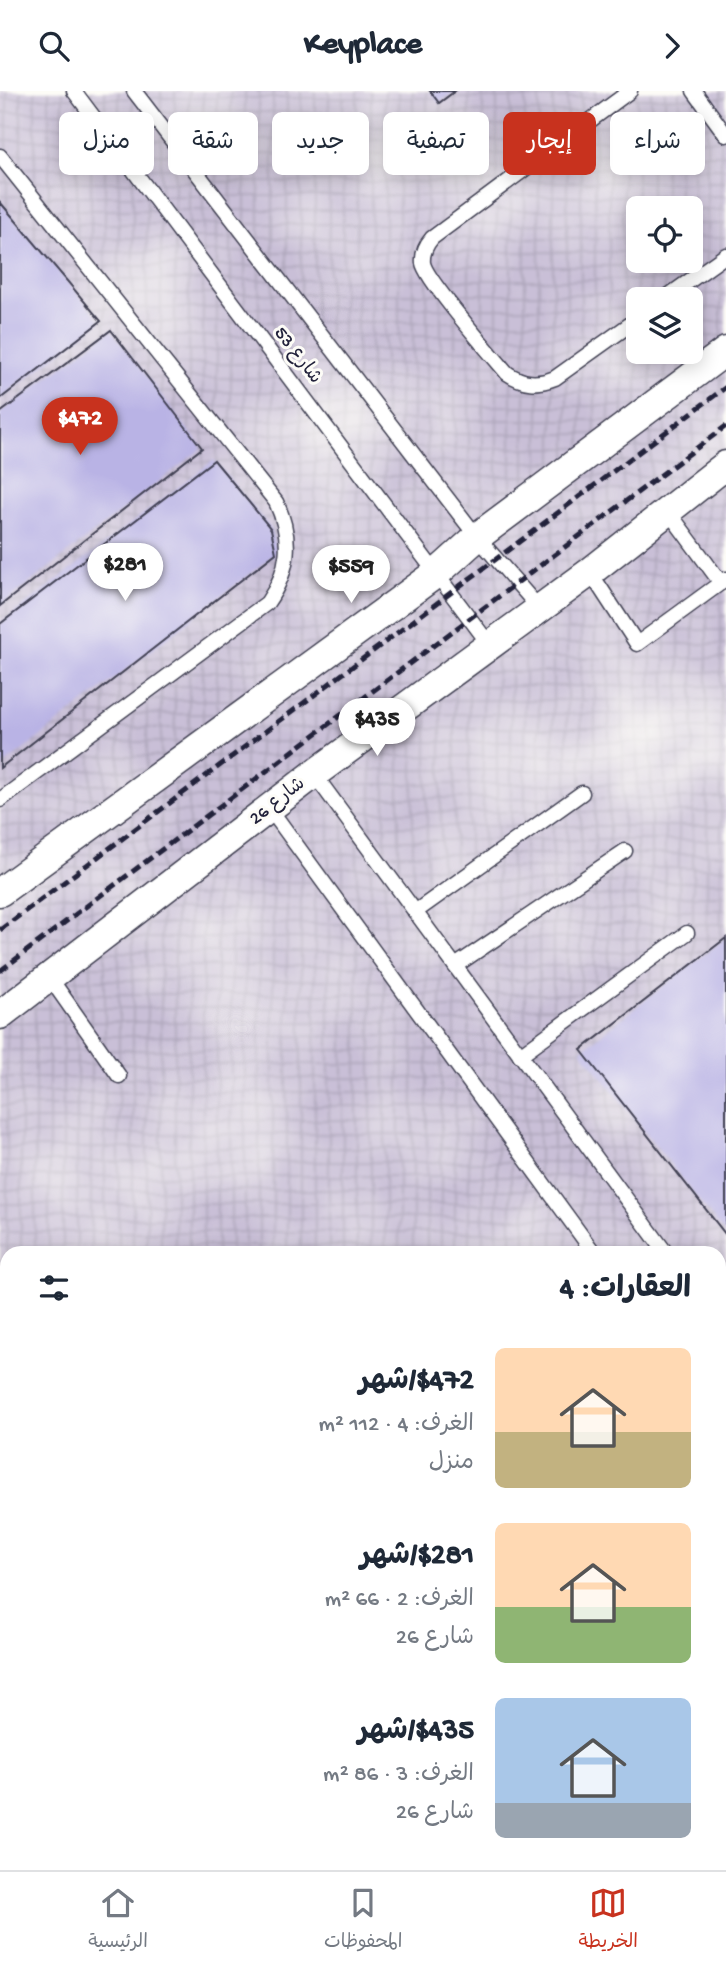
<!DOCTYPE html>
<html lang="ar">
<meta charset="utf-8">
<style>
body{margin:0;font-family:"Gochi Hand","Playpen Sans Arabic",sans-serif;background:#f2f2f3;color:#1f2937;direction:rtl;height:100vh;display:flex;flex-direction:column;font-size:26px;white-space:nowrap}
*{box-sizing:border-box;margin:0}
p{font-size:23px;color:#747a83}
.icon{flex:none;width:38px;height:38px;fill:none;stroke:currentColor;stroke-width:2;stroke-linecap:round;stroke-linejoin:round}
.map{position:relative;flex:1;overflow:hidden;direction:ltr}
.sheet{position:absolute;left:0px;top:1155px;width:726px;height:625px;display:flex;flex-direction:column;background:#fff;border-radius:21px 21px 0 0;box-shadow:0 4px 18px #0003;direction:rtl}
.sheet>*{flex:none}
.top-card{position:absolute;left:21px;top:21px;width:684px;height:63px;direction:rtl;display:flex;gap:14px}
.buttons{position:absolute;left:626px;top:105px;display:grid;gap:14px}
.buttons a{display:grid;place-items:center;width:77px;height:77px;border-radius:10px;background:#fff;box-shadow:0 4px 18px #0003;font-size:35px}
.price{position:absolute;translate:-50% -60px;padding:0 16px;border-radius:24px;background:#fff;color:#222;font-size:23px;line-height:46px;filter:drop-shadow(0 2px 4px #0008)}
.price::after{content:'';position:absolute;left:50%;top:42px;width:21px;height:16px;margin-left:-10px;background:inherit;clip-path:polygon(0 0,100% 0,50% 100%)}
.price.selected{background:#c8321e;color:#fff}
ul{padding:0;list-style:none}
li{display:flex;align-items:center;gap:21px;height:175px;padding:0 35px}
li span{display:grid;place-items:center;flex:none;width:196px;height:140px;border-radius:10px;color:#555}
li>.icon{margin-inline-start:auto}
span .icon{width:84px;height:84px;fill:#fffc;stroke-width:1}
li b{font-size:30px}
h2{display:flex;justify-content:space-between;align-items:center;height:84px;padding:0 35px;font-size:30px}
.chip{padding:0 24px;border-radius:10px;background:#fff;box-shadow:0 4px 18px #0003;font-size:24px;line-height:63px}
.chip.selected{background:#c8321e;color:#fff}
header{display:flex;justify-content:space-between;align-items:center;height:91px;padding:0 35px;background:#fff;font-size:32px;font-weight:700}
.dock{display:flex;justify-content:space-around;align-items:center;height:98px;border-top:2px solid #e0e1e3;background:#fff;font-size:19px;color:#747a83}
.dock a{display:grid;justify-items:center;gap:4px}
.dock .selected{color:#c8321e}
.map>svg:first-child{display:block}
</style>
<header><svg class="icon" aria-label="forward" viewBox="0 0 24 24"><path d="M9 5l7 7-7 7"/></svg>Keyplace<svg class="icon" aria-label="search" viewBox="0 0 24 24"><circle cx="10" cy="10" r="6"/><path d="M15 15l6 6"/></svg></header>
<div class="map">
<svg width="726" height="1779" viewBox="0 0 726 1779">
<defs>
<pattern id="industrial-grid" width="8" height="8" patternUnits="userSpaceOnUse" patternTransform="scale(1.75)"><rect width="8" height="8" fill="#c9bfd7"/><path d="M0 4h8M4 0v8" fill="none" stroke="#aca4b9"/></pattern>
</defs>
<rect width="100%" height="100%" fill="#fdfcf7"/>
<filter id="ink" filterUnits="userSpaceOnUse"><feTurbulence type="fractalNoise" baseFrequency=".0143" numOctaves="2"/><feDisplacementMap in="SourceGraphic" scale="14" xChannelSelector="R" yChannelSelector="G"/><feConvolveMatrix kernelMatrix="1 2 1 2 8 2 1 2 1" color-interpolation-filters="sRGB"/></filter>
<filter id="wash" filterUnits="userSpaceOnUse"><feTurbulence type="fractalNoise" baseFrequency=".00686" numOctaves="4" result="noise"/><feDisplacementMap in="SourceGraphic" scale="28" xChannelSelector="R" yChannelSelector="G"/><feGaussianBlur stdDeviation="1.57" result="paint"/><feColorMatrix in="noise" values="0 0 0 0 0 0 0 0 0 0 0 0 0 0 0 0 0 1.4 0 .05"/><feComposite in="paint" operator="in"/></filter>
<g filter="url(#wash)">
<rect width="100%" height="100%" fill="#efead2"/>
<!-- industrial -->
<path fill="url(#industrial-grid)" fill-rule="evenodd" d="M0,0H726V1779H0ZM639,117H691V170H639ZM639,208H691V261H639ZM7,1162H719V1773H7Z"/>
<g id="blocks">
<!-- building -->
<g fill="#b9b3e5">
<polygon points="430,0 455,0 439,12"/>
<polygon points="0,111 101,230 0,308"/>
<polygon points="111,239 202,357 0,515 0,322"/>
<polygon points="214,369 271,438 276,462 0,677 0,533"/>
<polygon points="726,847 726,1144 581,959"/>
</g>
</g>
</g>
<g filter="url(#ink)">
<use href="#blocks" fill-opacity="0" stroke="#414052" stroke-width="2"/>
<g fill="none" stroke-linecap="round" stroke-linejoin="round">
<defs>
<g id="lane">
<polyline points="74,0 489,553"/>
<polyline points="134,0 477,446 539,517"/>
<path d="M630,0L432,147C426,154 422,162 423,172C426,189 492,264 507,282C523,293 537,294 555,287L639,227"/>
<polyline points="694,0 726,44"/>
<path d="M0,65L276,411C293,447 290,479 267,512L0,709"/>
<polyline points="664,208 726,164"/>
<polyline points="668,420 721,492"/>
<polyline points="590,481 637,553 726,488"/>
<polyline points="314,683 666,1162"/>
<polyline points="270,718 594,1162"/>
<polyline points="415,821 582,702"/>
<polyline points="455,875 625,760"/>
<polyline points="50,887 119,985"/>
<polyline points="520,964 687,842"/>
<polyline points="719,1234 726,1243"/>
<polyline points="719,1334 726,1344"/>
<polyline points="719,1482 726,1476"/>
<polyline points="0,1703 7,1703"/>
<polyline points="155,1773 156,1779"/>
<polyline points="52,1779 53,1773"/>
<polyline points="96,1779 97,1773"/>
<polyline points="528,1779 537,1773"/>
</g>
<g id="street">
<polyline points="0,801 437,482 477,446 726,260"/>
<polyline points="0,924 314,683 590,481 726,374"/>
</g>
</defs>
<!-- lane casing -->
<use href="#lane" stroke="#414052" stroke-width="17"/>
<!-- street casing -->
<use href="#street" stroke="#414052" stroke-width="31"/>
<!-- lane -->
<use href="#lane" stroke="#fff" stroke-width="14"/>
<!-- street -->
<use href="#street" stroke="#fff" stroke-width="28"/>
<!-- rail -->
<g stroke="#22223b" stroke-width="5" stroke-dasharray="10 5" stroke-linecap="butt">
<polyline points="0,839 726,296"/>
<polyline points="0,880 726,335"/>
</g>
</g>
</g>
<g text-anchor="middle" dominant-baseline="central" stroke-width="6" stroke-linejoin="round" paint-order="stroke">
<!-- street labels -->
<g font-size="19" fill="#22223b" stroke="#fdfcf7">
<text transform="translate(297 265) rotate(53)">شارع 53</text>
<text transform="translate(278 711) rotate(-38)">شارع 26</text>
</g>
</g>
</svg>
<div class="buttons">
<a><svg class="icon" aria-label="locate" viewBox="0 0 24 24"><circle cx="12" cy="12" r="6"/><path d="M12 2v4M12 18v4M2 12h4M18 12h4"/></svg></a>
<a><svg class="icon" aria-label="layers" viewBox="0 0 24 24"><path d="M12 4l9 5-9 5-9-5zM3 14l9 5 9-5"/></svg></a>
</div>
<b class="price selected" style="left:80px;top:366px">$472</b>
<b class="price" style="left:125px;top:512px">$281</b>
<b class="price" style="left:351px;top:514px">$559</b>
<b class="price" style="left:377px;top:667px">$435</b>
<div class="top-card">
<a class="chip">شراء</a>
<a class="chip selected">إيجار</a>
<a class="chip">تصفية</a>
<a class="chip">جديد</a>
<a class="chip">شقة</a>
<a class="chip">منزل</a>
</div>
<section class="sheet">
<h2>العقارات: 4<svg class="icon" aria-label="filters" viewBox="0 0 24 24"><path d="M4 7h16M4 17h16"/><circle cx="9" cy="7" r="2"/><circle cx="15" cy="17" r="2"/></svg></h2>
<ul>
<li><span style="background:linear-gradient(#ffd9b3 60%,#c2b280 0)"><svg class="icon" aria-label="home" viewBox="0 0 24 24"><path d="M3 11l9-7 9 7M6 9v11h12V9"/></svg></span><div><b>$472/شهر</b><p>الغرف: 4 · 112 m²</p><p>منزل</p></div></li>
<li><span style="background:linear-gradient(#ffd9b3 60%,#8fb573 0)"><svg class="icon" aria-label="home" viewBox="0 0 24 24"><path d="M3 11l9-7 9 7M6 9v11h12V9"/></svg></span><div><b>$281/شهر</b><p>الغرف: 2 · 66 m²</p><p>شارع 26</p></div></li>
<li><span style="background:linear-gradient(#a9c7e8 75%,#9aa5b1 0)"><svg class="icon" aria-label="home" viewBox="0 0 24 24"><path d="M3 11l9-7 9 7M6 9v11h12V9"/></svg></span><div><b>$435/شهر</b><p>الغرف: 3 · 86 m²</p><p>شارع 26</p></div></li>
</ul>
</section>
</div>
<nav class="dock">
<a class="selected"><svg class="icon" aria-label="map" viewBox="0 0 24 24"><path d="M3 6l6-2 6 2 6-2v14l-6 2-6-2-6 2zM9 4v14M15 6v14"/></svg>الخريطة</a>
<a><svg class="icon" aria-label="saved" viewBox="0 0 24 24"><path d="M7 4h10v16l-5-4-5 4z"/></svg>المحفوظات</a>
<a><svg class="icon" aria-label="home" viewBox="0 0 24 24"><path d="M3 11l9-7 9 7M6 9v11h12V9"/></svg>الرئيسية</a>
</nav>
